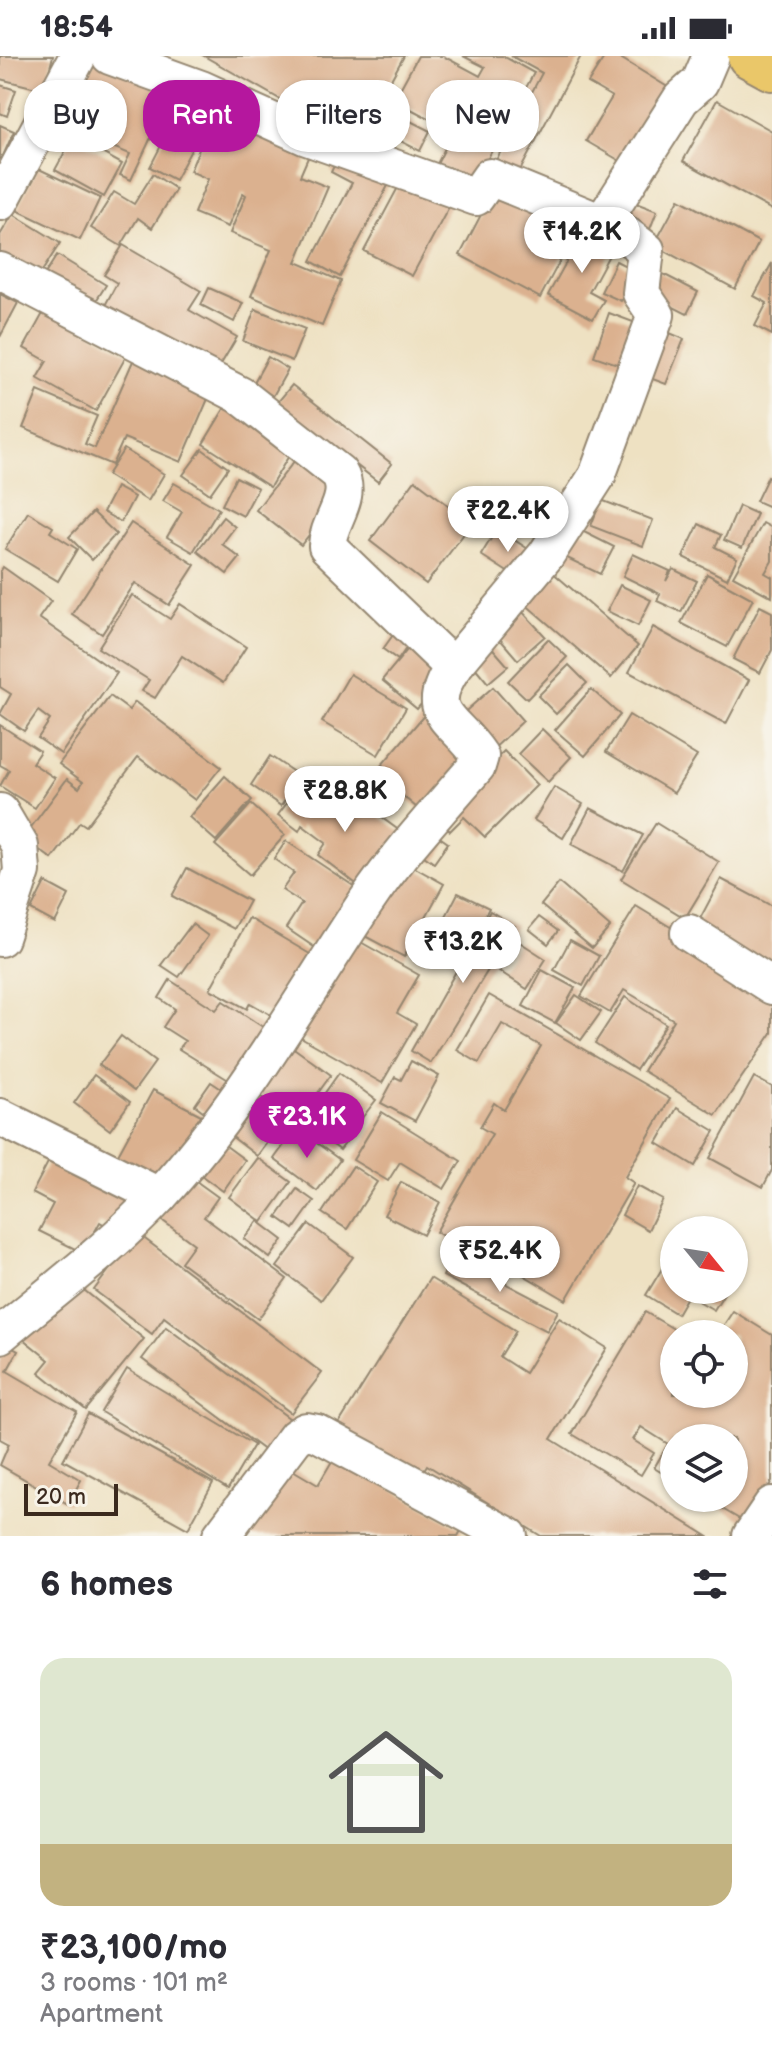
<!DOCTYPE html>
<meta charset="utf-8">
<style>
body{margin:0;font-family:"Balsamiq Sans",sans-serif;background:#f2f2f3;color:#2b2b33;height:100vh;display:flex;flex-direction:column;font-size:30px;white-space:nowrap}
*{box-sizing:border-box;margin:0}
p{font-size:26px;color:#7c7c81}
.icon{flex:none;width:44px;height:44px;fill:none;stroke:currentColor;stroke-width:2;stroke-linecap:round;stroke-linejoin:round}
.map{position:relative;height:1480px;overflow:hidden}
.details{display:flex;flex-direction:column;background:#fff;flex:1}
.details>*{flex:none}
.guide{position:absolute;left:24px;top:24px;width:724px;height:72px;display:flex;gap:16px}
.needle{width:52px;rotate:120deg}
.buttons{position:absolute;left:660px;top:1160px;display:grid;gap:16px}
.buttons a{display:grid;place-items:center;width:88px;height:88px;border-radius:50%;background:#fff;box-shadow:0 2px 6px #0004;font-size:40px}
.scale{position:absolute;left:24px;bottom:20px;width:94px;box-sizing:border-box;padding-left:8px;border:4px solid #3b2a1e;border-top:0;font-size:22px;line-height:28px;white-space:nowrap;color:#3b2a1e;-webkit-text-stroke:6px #f7f3e8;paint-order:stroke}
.price{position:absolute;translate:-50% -68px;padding:0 18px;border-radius:28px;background:#fff;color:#222;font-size:26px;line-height:52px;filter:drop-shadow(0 2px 4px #0008)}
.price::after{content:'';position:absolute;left:50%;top:48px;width:24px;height:18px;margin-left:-12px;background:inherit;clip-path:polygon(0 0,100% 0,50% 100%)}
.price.active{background:#b5179e;color:#fff}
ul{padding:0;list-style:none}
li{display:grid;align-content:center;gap:16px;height:424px;padding:0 40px}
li+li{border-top:2px solid #e1e1e2}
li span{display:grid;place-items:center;height:248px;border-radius:24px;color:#555}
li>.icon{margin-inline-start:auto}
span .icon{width:144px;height:144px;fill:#fffc;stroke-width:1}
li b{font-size:34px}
h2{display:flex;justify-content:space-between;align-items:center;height:96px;padding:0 40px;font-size:34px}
.chip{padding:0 28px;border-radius:32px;background:#fff;box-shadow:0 2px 6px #0004;font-size:28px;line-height:72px}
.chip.active{background:#b5179e;color:#fff}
.status{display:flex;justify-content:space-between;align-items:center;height:56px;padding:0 40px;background:#fff;direction:ltr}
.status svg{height:22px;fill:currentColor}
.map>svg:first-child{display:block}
</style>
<div class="status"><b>18:54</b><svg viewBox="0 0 49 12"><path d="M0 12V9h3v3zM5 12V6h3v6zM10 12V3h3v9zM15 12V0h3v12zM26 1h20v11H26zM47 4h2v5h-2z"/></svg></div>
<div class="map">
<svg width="772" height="1480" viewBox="0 0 772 1480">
<rect width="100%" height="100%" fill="#f7f3e8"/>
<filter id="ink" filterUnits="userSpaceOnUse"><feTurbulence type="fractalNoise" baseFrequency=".0125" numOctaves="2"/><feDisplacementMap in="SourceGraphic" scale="16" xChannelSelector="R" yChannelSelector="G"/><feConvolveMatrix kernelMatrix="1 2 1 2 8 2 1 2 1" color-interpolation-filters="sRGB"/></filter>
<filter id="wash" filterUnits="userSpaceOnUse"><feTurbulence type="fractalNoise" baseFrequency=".006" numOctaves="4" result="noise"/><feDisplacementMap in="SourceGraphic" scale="32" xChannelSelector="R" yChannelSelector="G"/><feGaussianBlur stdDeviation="1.8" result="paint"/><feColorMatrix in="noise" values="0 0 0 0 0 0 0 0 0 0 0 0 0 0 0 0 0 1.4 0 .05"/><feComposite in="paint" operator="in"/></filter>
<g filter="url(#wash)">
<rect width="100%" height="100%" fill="#eee1c2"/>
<g id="blocks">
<!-- building -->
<g fill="#dbb18f">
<polygon points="0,0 53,0 44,34 0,23"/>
<polygon points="204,0 404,0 367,67 334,74"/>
<polygon points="418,0 443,0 480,20 485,11 463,0 503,0 534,17 474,128 437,108 447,88 436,82 443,70 394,44"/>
<polygon points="511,0 581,0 515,124 492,112 542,17"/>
<polygon points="605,0 617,0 679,38 634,113 586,85 612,41 588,27"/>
<polygon points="96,3 171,39 131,124 120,119 130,98 63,71"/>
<polygon points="0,29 16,34 7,60 0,57"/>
<polygon points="188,37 214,51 175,124 150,111"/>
<polygon points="717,44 772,75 772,154 683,105"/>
<polygon points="217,50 313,90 300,120 328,131 296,206 341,225 322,270 251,240 271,194 230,177 246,139 243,137 228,171 194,157 208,123 190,115"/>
<polygon points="383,51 430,75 420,95 373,71"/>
<polygon points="0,69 14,75 0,107"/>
<polygon points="73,81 122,108 104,141 55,114"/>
<polygon points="341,95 392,122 340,221 311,205 352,127 331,116"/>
<polygon points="37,112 100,142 80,184 17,154"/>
<polygon points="153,118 176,133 152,172 138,162 121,190 91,172 114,136 134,148"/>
<polygon points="403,122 451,147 412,220 364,195"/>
<polygon points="497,128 578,171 540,242 460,199"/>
<polygon points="679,143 759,186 735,233 654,189"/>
<polygon points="633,146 657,155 648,178 624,169"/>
<polygon points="13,158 60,187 34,228 0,206 0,179"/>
<polygon points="584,174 614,190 589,236 604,244 593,263 548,239"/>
<polygon points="123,189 201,235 189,254 237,281 214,320 102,255 117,227 104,219"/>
<polygon points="57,199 106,229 89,256 40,226"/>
<polygon points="616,205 636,215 621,245 601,236"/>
<polygon points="772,207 772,279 755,270 767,247 754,240"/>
<polygon points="659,216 698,236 687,258 648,238"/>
<polygon points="209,232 243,247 234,266 201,249"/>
<polygon points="0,238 18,247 0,281"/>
<polygon points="46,252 128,297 96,355 37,322 47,305 24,292"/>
<polygon points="255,253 305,273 292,305 243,285"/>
<polygon points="609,257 644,270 629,312 594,300"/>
<polygon points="658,272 684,283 666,328 639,318"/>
<polygon points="136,298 213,331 181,406 124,382 112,409 23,372 38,335 97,360 85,388 95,392"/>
<polygon points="268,301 288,313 273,340 253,328"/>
<polygon points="292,329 392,408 378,426 277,347"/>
<polygon points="229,345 296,388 270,431 203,388"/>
<polygon points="124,393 164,418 148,445 107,419"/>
<polygon points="202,393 228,412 210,438 183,419"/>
<polygon points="299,399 339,430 326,457 301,489 256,454"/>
<polygon points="768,420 772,422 772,452 756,445"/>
<polygon points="236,421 258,432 243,460 222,449"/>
<polygon points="415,424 472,467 426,528 370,485"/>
<polygon points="174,427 219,453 193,496 167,481 182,456 163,445"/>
<polygon points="116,431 134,441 121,466 103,456"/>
<polygon points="601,444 653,464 643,490 591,470"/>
<polygon points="739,450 757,458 742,492 724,484"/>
<polygon points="28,456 53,471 50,476 77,493 58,525 5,493"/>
<polygon points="93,456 116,478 92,504 69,481"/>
<polygon points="223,461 235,471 222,488 240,502 227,518 197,495"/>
<polygon points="131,467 195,509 169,549 135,527 102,578 72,558"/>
<polygon points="763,467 772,472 772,505 765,517 772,521 772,541 733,520"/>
<polygon points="699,468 721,479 715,491 737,502 727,523 683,501"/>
<polygon points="497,473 536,498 520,524 481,499"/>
<polygon points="578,473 614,491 600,518 565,501"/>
<polygon points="633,498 670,515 666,525 673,513 697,525 681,556 657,545 660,538 623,520"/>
<polygon points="3,511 51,545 39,562 117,617 61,698 38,682 50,664 38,655 24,675 0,658 11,638 0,631 0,516"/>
<polygon points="551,515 638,590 611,622 524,547"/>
<polygon points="707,518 753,543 727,591 681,567"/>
<polygon points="620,529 651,544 638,570 607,555"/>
<polygon points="132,539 170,563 180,548 246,591 223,627 182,600 155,642 142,635 149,624 98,592"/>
<polygon points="760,550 772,556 772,594 760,617 733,603"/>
<polygon points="519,552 545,580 518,604 493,575"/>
<polygon points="653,571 749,624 726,668 629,616"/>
<polygon points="398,572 413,582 398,604 383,593"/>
<polygon points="548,583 567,601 527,643 508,625"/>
<polygon points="488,587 508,610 488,627 469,604"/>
<polygon points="412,588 448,616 417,653 382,624"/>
<polygon points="569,609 587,627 556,658 538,640"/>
<polygon points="350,618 406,652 378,699 322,666"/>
<polygon points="493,631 523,665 490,696 459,661"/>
<polygon points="591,633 620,659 585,700 555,674"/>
<polygon points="110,640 129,654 135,646 221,711 195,744 138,701 86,770 80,766 52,803 23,782 67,723 79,732 83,726 59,708"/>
<polygon points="426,657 476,699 428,761 375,717"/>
<polygon points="629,659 697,700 674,737 606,696"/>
<polygon points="0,669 40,695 32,707 55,722 35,752 0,730 9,714 0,709"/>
<polygon points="542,673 571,701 548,726 518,698"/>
<polygon points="504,695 537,729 485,781 464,761 450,775 437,762"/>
<polygon points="270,700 301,721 281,750 251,729"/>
<polygon points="225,720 252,744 216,785 189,761"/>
<polygon points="305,723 347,755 356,743 408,781 367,836 318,799 326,787 302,769 299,775 278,759"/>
<polygon points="554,731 583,748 563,782 534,764"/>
<polygon points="251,748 285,779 250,819 215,789"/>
<polygon points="590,752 643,779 623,815 571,788"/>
<polygon points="656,767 719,806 685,862 621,823"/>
<polygon points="431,775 448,787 434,807 417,795"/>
<polygon points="286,785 367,839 326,899 286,872 302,847 282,834 294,817 274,803"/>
<polygon points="401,804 444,828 404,901 361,878"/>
<polygon points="187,812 249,845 234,873 172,840"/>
<polygon points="721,823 772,850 772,917 694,874"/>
<polygon points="45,826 69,839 55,867 31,854"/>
<polygon points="559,827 610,871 592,892 541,849"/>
<polygon points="458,837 489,852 474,880 444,864"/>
<polygon points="636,850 772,933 772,977 716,1059 643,1015 674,964 624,934 610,957 581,940"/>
<polygon points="490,855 515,870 431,1007 411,995"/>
<polygon points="539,861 558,875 548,888 529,873"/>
<polygon points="249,862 320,904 285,967 250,947 247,953 210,933"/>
<polygon points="192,868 208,880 179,921 161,909"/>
<polygon points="430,868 459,881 450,901 421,888"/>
<polygon points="350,880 419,919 397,957 416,968 382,1027 292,976"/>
<polygon points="570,884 599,900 583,930 554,914"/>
<polygon points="518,885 546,903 527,933 499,915"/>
<polygon points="542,914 575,932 555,967 523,950"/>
<polygon points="170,924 216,954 223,945 272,977 238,1030 179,993 185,985 163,971 175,953 159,942"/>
<polygon points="489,939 670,1043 625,1121 634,1127 566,1244 481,1194 477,1200 436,1176 492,1078 480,1071 494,1047 504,1054 541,990 502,968 479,1007 457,994"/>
<polygon points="576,939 601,956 581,984 556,967"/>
<polygon points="625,941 666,968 636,1014 595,987"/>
<polygon points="121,980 155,1006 134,1035 99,1009"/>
<polygon points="291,990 331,1019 296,1067 256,1037"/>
<polygon points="411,1005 439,1020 415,1065 381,1047 395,1021 401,1024"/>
<polygon points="339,1017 376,1044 358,1067 322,1041"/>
<polygon points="94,1019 130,1046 110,1074 74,1047"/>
<polygon points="754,1021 772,1031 772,1114 763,1131 710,1102"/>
<polygon points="211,1026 232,1040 215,1064 195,1049"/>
<polygon points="153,1034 203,1060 166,1129 116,1102"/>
<polygon points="246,1049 277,1073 257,1100 226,1076"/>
<polygon points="677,1052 715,1075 695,1110 657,1087"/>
<polygon points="326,1053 355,1074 340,1094 311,1073"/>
<polygon points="382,1056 461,1105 444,1133 400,1106 388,1125 353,1104"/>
<polygon points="296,1072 340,1104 317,1135 274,1103"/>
<polygon points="218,1084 245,1104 223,1135 195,1115"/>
<polygon points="55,1093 137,1135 116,1175 100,1166 83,1197 39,1175 53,1148 32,1137"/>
<polygon points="258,1102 291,1126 262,1166 229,1141"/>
<polygon points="353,1110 377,1126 347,1173 322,1157"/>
<polygon points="189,1120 218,1141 204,1161 287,1223 258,1263 181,1206 194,1188 159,1162"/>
<polygon points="401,1126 440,1146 423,1179 384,1159"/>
<polygon points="637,1130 663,1144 648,1174 622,1159"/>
<polygon points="297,1133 314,1145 294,1173 277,1161"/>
<polygon points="258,1165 283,1184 270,1202 244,1183"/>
<polygon points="309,1168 353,1201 321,1244 277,1211"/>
<polygon points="137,1177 322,1317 291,1357 164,1261 152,1278 94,1234"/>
<polygon points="453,1200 558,1255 547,1275 443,1220"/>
<polygon points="668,1203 674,1207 674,1234 726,1234 714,1254 688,1239 677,1258 646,1239"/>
<polygon points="430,1222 516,1275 500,1301 525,1317 559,1262 607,1292 551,1383 707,1480 541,1480 427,1409 420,1420 338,1369"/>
<polygon points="79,1230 144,1283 86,1354 39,1316 49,1304 22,1282 47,1252 55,1259"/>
<polygon points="733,1255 772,1279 772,1425 746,1467 704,1442 734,1442 734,1382 674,1382 674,1424 654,1412 668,1388 641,1371 633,1384 654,1397 641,1419 572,1378 645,1256 682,1278 674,1278 674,1338 734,1338 734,1278 718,1278"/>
<polygon points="166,1271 297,1368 273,1401 142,1303"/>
<polygon points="0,1285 18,1295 7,1315 77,1356 49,1405 81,1424 68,1448 0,1409 9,1388 0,1383"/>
<polygon points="127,1313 254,1389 228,1433 101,1356"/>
<polygon points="88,1358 213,1427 188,1473 63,1404"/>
<polygon points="335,1400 462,1473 458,1480 245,1480 286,1410 318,1429"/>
</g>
</g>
</g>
<g filter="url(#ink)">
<use href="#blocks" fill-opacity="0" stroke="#948670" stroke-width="2"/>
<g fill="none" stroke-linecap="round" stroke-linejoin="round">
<defs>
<g id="minor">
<polyline points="110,0 201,33 307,81 476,141 490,121 602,167 681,43 700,26 711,0"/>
<polyline points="0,146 78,0"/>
<path d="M0,215L240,339L339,417C354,442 328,464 327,490L453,611C421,660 454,661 480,700L477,710C439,754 398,798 366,846C300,945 241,1051 160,1139C112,1191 54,1234 0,1279"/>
<polyline points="453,611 546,499 597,420 656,259 641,237 646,194 605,163"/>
<polyline points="0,756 20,790 22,815 0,882"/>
<polyline points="689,877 772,930"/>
<polyline points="0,1061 159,1140"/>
<polyline points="221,1480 296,1381 306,1375 317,1377 509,1480"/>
<polyline points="751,1480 772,1449"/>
</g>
<polyline id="major" points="750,0 772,12"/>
</defs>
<!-- minor casing -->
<use href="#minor" stroke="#948670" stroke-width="40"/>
<!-- major casing -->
<use href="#major" stroke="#948670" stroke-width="48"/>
<!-- minor -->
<use href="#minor" stroke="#fff" stroke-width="36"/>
<!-- major -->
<use href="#major" stroke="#eac769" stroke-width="44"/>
</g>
</g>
</svg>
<div class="buttons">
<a><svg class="needle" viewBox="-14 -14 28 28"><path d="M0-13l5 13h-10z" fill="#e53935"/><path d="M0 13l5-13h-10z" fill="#7c7c81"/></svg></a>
<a><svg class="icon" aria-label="locate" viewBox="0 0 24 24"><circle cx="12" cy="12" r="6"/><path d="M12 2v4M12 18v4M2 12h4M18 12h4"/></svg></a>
<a><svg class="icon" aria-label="layers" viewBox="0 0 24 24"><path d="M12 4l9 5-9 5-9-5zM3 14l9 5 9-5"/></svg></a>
</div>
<div class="scale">20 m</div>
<b class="price" style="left:582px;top:219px">₹14.2K</b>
<b class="price" style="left:508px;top:498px">₹22.4K</b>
<b class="price" style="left:345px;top:778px">₹28.8K</b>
<b class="price" style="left:463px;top:929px">₹13.2K</b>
<b class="price active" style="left:307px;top:1104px">₹23.1K</b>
<b class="price" style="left:500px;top:1238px">₹52.4K</b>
<div class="guide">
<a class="chip">Buy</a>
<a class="chip active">Rent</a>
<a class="chip">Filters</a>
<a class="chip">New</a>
</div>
</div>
<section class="details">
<h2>6 homes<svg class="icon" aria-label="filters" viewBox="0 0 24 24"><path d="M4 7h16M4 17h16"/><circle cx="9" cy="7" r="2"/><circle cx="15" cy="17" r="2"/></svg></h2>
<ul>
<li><span style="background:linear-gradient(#dfe7d0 75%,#c2b280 0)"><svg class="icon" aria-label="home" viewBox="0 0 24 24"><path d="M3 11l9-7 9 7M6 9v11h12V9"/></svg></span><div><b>₹23,100/mo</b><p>3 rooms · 101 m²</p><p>Apartment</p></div></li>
</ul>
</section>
